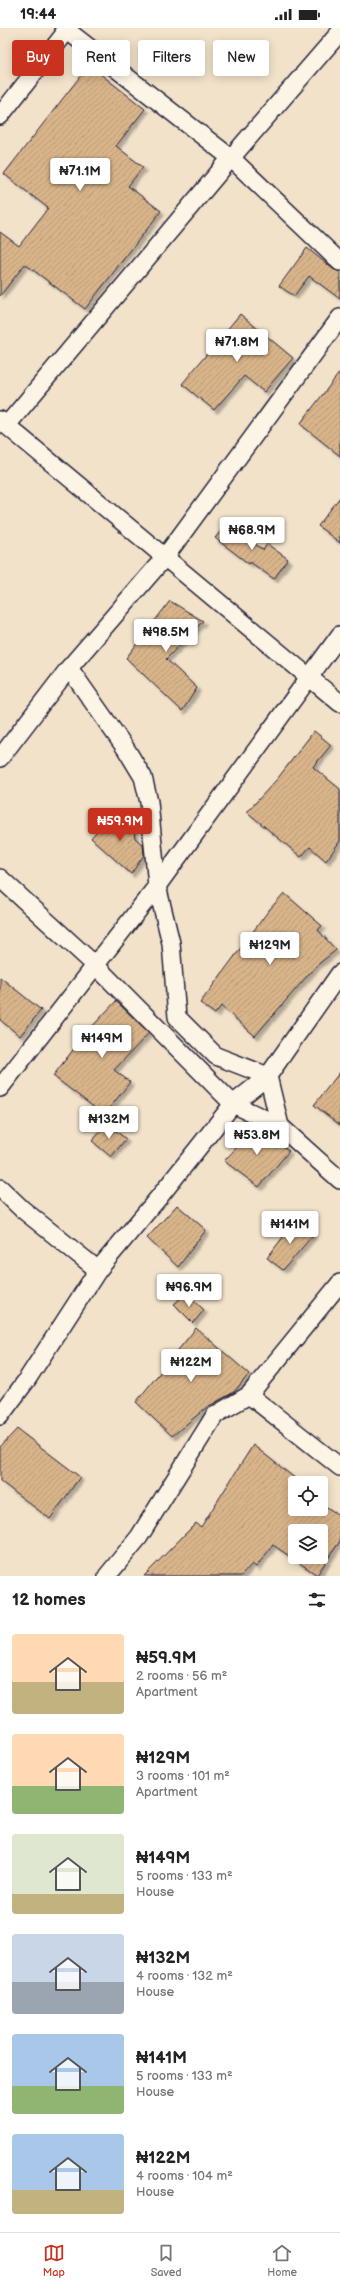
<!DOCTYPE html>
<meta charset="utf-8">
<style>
body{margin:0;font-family:"Balsamiq Sans",sans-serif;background:#f6f6f6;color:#222;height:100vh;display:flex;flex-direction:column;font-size:15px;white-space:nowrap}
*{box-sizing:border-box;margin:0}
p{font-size:13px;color:#767676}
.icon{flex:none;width:22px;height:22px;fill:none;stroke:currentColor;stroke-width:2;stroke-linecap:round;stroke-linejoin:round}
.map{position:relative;height:1548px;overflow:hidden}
.details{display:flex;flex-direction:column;background:#fff;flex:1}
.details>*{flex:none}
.hud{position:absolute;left:12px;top:12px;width:316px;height:36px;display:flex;gap:8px}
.controls{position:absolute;left:288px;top:1448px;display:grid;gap:8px}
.controls a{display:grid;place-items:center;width:40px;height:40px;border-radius:4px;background:#fff;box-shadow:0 2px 10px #0003;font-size:20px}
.price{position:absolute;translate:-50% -34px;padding:0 9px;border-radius:4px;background:#fff;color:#222;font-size:13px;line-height:26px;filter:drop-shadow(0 1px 2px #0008)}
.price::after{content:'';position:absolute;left:50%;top:24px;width:12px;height:9px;margin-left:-6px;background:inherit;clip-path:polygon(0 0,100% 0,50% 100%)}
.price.selected{background:#c8321e;color:#fff}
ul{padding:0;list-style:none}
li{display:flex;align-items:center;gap:12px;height:100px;padding:0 12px}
li span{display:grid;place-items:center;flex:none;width:112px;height:80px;border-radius:4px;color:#555}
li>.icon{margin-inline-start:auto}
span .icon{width:48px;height:48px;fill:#fffc;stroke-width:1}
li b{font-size:17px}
h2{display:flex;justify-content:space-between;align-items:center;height:48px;padding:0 12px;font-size:17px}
.chip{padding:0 14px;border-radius:4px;background:#fff;box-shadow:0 2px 10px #0003;font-size:14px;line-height:36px}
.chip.selected{background:#c8321e;color:#fff}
.status{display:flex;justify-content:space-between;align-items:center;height:28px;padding:0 20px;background:#fff;direction:ltr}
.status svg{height:11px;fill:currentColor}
.menu{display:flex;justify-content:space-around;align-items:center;height:56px;border-top:1px solid #e0e0e0;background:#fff;font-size:11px;color:#767676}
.menu a{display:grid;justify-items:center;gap:2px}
.menu .selected{color:#c8321e}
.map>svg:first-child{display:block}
</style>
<div class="status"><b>19:44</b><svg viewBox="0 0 49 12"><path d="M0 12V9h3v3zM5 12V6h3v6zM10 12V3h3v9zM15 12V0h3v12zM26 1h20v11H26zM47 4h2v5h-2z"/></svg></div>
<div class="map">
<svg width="340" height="1548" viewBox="0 0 340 1548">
<defs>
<pattern id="building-hatch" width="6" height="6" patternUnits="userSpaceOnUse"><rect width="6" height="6" fill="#d9b48a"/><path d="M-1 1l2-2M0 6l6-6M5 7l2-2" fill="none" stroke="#ba9a78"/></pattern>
<filter id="shadow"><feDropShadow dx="3.5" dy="3.5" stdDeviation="1" flood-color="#0004"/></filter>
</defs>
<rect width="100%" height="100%" fill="#f2e2ca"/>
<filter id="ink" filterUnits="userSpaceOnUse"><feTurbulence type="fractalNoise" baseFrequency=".025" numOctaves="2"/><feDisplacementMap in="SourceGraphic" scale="8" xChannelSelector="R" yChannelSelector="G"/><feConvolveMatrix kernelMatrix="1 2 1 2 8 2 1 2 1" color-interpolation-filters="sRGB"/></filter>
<g filter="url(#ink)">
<!-- building -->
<g fill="url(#building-hatch)" stroke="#22223b" fill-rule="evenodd" filter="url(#shadow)">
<polygon points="89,37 145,81 116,118 143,139 128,158 161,183 85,281 25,236 0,268 0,204 19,218 48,180 4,146"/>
<polygon points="307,220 333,241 340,244 340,271 309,248 294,268 279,258"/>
<polygon points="240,286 293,330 264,364 244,348 214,382 182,356"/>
<polygon points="340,344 340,428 300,396"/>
<polygon points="340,469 340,515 318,498"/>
<polygon points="227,495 263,522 267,516 288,531 274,551 250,534 249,536 215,510"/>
<polygon points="170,573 203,593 166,631 197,660 182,683 126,630"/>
<polygon points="314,703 331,717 313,739 340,761 340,813 326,833 310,819 301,829 247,784 278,750"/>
<polygon points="114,783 133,798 135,810 143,817 144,827 131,846 91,810"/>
<polygon points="284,865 322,898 318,902 336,922 315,939 255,1008 221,978 215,986 200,975 269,882"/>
<polygon points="0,949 41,982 20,1008 0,992"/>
<polygon points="116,973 149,1005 114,1042 130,1054 104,1087 53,1048 86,1005"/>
<polygon points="340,1044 340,1097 314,1077"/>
<polygon points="107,1096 126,1111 111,1129 92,1113"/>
<polygon points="257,1098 289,1123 259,1159 224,1133"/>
<polygon points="177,1177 206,1202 178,1239 147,1210"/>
<polygon points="296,1192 313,1207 283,1242 267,1230"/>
<polygon points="186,1265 204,1282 193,1295 174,1276"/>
<polygon points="196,1300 249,1346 234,1364 207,1379 172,1408 136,1374"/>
<polygon points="17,1401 80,1449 50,1491 0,1453 0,1419"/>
<path d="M253,1417L301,1455H292L295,1457V1481H321V1475L340,1488V1513L317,1547L273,1517L256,1539L252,1536L241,1548H144L196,1495L201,1499ZM295,1503H321V1529H295Z"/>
</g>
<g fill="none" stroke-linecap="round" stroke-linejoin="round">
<defs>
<g id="street">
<polyline points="64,0 231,130 340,234"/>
<polyline points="0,88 69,0"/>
<polyline points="0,392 340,675"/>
<polyline points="7,397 231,130 340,4"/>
<polyline points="69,640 126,721 143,749 149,774 157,858 171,915 177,989 216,1028 268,1048 280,1098"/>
<polyline points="0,730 69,640 165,529 340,290"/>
<polyline points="0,850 96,938 233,1076 280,1098 340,1152"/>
<polyline points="0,1060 157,858 340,607"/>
<polyline points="0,1160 22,1181 98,1242"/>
<polyline points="249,1367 340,1439"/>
<polyline points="0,1388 26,1353 98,1242 160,1168 233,1076 268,1048 340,945"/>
<polyline points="107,1548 139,1509 215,1387 249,1367 340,1255"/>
</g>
</defs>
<!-- street casing -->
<use href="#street" stroke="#22223b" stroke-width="20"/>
<!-- street -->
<use href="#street" stroke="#fcf5e5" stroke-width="17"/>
</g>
</g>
</svg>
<div class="controls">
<a><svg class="icon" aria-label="locate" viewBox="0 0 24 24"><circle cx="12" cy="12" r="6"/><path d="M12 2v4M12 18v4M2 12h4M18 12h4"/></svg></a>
<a><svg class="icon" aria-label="layers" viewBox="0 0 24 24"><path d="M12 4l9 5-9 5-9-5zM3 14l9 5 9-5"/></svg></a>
</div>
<b class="price" style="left:80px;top:164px">₦71.1M</b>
<b class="price" style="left:237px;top:335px">₦71.8M</b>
<b class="price" style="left:252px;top:523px">₦68.9M</b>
<b class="price" style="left:166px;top:625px">₦98.5M</b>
<b class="price selected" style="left:120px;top:814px">₦59.9M</b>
<b class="price" style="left:270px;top:938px">₦129M</b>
<b class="price" style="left:102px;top:1031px">₦149M</b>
<b class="price" style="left:109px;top:1112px">₦132M</b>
<b class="price" style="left:257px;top:1128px">₦53.8M</b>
<b class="price" style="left:290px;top:1217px">₦141M</b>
<b class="price" style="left:189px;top:1280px">₦96.9M</b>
<b class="price" style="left:191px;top:1355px">₦122M</b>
<div class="hud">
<a class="chip selected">Buy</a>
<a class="chip">Rent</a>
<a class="chip">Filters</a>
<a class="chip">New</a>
</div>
</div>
<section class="details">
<h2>12 homes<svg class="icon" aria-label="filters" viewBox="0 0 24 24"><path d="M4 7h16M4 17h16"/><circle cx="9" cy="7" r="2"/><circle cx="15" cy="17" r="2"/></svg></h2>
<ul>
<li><span style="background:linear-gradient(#ffd9b3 60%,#c2b280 0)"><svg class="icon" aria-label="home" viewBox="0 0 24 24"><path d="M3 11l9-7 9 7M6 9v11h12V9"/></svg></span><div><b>₦59.9M</b><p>2 rooms · 56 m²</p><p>Apartment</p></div></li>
<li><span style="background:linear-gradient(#ffd9b3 65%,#8fb573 0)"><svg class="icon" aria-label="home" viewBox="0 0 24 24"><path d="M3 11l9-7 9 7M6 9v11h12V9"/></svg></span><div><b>₦129M</b><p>3 rooms · 101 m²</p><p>Apartment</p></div></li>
<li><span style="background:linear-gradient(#dfe7d0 75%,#c2b280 0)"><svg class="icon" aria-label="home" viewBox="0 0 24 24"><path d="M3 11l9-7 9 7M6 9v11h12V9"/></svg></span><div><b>₦149M</b><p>5 rooms · 133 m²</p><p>House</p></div></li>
<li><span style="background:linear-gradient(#c9d6e8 60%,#9aa5b1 0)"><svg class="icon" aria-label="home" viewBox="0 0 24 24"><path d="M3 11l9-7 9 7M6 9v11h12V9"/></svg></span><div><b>₦132M</b><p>4 rooms · 132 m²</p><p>House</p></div></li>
<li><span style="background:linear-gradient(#a9c7e8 65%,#8fb573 0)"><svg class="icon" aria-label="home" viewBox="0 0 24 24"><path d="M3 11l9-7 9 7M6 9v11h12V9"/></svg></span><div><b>₦141M</b><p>5 rooms · 133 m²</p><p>House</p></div></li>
<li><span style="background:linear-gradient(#a9c7e8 70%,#c2b280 0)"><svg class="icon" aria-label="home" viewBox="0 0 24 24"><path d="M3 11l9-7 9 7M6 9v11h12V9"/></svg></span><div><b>₦122M</b><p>4 rooms · 104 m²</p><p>House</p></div></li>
</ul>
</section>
<nav class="menu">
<a class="selected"><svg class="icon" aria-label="map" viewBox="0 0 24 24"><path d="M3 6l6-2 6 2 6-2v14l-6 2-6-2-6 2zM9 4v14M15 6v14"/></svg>Map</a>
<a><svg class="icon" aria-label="saved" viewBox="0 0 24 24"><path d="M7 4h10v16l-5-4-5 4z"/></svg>Saved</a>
<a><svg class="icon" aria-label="home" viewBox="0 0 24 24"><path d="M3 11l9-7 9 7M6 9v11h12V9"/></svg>Home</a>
</nav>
